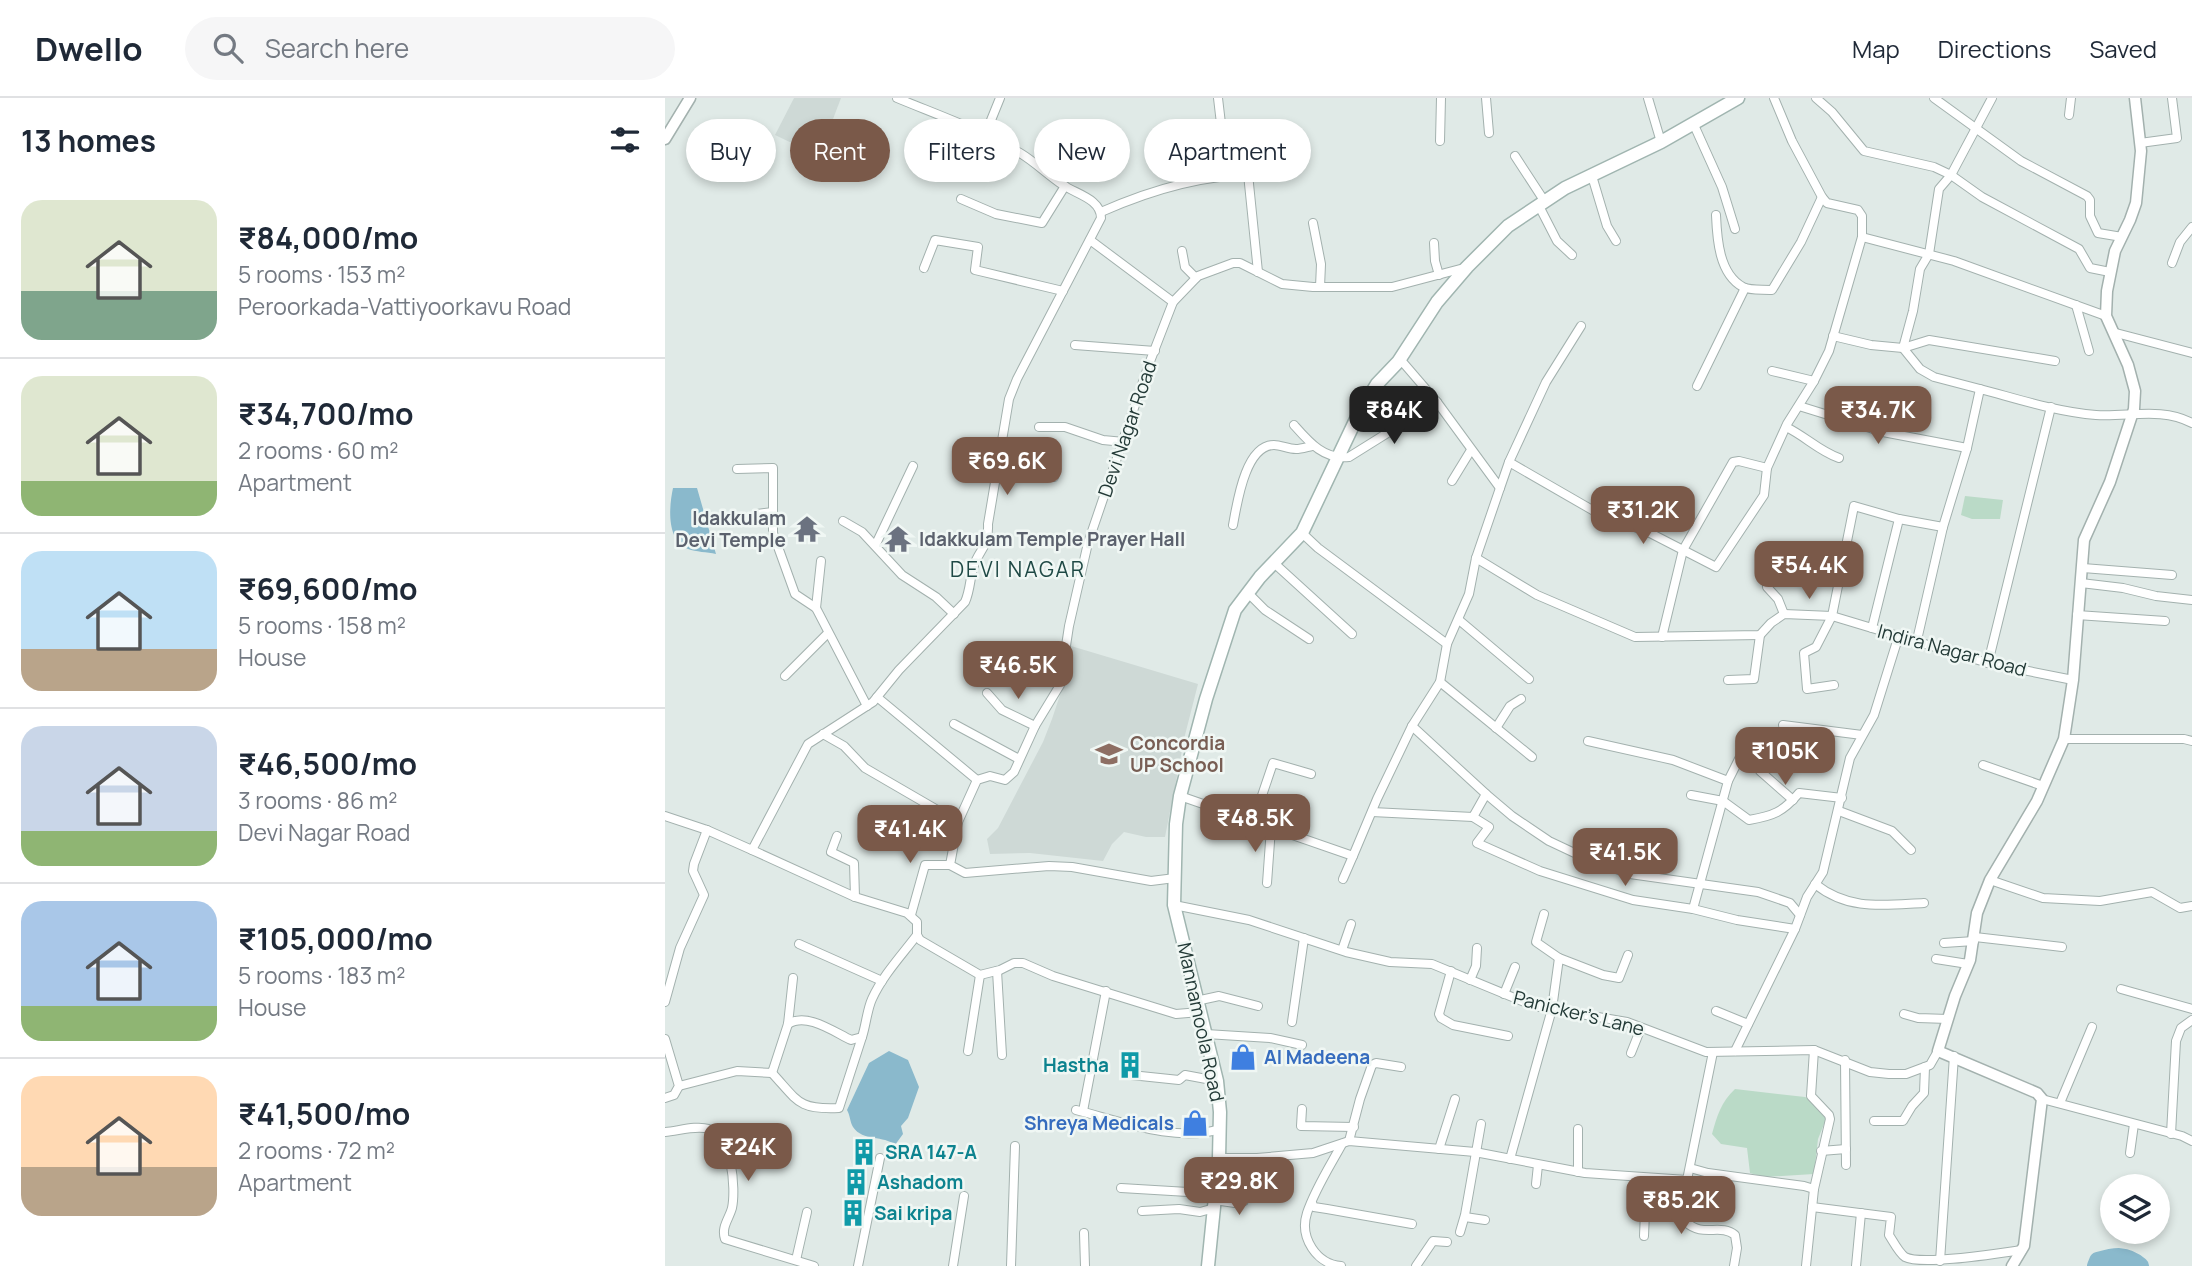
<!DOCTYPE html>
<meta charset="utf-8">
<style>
body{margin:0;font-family:Manrope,sans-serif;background:#f6f6f7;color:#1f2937;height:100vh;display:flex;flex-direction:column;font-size:26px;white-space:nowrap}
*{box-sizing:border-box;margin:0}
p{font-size:23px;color:#747a83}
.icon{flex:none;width:38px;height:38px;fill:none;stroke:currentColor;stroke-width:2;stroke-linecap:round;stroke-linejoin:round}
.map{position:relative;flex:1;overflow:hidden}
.details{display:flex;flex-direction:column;background:#fff;width:665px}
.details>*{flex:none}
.guide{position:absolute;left:21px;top:21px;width:665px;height:63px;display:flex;gap:14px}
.fabs{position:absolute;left:1435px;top:1076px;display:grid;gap:14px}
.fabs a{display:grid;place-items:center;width:70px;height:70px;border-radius:50%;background:#fff;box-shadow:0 4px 10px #0003;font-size:35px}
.price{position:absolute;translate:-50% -60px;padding:0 16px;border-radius:14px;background:#7a5949;color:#fff;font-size:23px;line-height:46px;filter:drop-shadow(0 2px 4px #0008)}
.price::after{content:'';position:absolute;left:50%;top:42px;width:21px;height:16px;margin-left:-10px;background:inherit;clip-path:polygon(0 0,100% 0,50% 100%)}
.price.active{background:#222;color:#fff}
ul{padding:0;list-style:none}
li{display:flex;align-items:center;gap:21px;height:175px;padding:0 21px}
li+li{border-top:2px solid #e0e1e3}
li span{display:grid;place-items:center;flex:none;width:196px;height:140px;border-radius:21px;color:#555}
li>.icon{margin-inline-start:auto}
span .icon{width:84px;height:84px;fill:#fffc;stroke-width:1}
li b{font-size:30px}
h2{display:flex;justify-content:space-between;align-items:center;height:84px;padding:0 21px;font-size:30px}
.pill{padding:0 24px;border-radius:32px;background:#fff;box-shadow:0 4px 10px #0003;font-size:24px;line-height:63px}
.pill.active{background:#7a5949;color:#fff}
header{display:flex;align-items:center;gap:42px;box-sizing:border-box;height:98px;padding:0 35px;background:#fff;border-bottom:2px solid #e0e1e3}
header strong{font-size:33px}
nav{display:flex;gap:38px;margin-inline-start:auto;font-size:24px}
.search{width:490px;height:63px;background:#f6f6f7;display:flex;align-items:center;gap:18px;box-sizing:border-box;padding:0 24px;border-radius:38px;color:#747a83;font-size:26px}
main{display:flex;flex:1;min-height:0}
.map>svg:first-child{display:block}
</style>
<header>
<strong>Dwello</strong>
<div class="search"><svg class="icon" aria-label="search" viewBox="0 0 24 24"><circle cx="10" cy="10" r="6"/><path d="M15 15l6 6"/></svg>Search here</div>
<nav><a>Map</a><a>Directions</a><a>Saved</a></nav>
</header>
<main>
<section class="details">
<h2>13 homes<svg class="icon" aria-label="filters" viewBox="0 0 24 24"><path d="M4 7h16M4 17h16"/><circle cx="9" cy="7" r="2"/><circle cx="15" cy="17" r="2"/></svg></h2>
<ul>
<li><span style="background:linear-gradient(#dfe7d0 65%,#7fa58c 0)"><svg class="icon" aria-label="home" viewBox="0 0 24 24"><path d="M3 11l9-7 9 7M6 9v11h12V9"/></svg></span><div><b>₹84,000/mo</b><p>5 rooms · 153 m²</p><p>Peroorkada-Vattiyoorkavu Road</p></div></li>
<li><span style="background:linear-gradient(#dfe7d0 75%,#8fb573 0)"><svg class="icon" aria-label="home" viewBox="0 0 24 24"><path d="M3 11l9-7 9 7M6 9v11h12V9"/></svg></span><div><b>₹34,700/mo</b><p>2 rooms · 60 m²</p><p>Apartment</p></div></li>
<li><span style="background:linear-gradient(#bfe0f5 70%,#b9a48a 0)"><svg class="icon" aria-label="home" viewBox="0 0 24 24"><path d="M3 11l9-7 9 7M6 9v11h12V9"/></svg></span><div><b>₹69,600/mo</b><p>5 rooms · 158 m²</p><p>House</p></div></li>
<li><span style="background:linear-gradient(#c9d6e8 75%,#8fb573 0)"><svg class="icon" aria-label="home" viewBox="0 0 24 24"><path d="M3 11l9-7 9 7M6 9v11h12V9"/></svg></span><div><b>₹46,500/mo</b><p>3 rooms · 86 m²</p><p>Devi Nagar Road</p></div></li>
<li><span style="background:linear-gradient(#a9c7e8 75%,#8fb573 0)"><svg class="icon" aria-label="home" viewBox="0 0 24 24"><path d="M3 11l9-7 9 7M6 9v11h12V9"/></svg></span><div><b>₹105,000/mo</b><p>5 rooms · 183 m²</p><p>House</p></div></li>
<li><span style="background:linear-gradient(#ffd9b3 65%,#b9a48a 0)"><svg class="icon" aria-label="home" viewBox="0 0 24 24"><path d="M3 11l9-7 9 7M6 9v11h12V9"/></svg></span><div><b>₹41,500/mo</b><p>2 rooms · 72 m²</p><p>Apartment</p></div></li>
</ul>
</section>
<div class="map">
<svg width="1527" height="1168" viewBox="0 0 1527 1168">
<rect width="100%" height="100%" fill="#e0eae7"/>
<!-- built -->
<g fill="#ced9d6">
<polygon points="129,0 176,0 154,58 110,37"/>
<polygon points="406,548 533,586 520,637 500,739 481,739 459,734 447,746 438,763 365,755 325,756 322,741 333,730 378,644 387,621 400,582"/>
</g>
<!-- green -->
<g fill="#badac7">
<polygon points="1300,398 1338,402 1335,421 1307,421 1296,417"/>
<path d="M1070,991L1140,999L1156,1005L1163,1016L1153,1041L1149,1076L1099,1079L1085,1075L1082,1050L1056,1046L1047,1036C1052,1018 1056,1004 1070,991Z"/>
</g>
<!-- water -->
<g fill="#8ab9cc">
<path d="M8,390H32L51,456C42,454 31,454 23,451C1,442 4,409 8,390Z"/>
<path d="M224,953L243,962L254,989L243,1020L236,1028L238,1036L230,1047C219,1037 198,1044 188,1029C185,1024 185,1017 182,1012L204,965Z"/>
</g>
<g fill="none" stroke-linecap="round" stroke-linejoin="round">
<!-- river -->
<path stroke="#8ab9cc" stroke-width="18" d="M1431,1168L1433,1163C1450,1158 1461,1156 1475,1168"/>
<defs>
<g id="minor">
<polyline points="553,0 562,77"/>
<polyline points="821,0 824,35"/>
<polyline points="983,0 996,44"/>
<polyline points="1151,0 1167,14 1199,53 1269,69 1286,77 1317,99 1414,151 1425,170 1445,174"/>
<polyline points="1269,0 1356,63 1422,98 1425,102 1425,118 1433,135 1457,139"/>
<polyline points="1404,17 1406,0"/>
<polyline points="1029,27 1057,89 1070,131"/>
<polyline points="320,37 335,0"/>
<polyline points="775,43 776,0"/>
<polyline points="1475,45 1512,40 1507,0"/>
<polyline points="850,58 880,104"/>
<polyline points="583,76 593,174"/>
<polyline points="927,78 942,128 951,143"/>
<polyline points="296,101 331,116 377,125 400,88"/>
<polyline points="874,108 892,143 907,157"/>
<path d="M436,114C492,89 550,73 611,77"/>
<path d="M1051,117C1052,141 1054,176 1078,189C1086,193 1098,191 1107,192L1136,144L1157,99"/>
<polyline points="648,125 656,166 655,189"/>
<polyline points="1197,139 1289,163 1441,218"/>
<polyline points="425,142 508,204"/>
<polyline points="769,145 770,163 774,177"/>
<polyline points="517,153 520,169 531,180"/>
<polyline points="1507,165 1515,144 1527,129"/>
<polyline points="259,170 270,142 313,149 310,172 398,193"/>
<polyline points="1411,207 1424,253"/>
<polyline points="1451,235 1527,255"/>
<polyline points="1168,238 1206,247 1238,250 1264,242 1390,263"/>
<polyline points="410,247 490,253"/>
<polyline points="735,261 772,304 835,390 844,364 929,413 985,435 1051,469 1099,397 1102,370 1122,326 1149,283 1164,253 1197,139 1197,118 1193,112 1162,105 1157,99 1127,43 1109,0"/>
<polyline points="1107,273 1149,283"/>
<polyline points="1032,288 1080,190"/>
<polyline points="1315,291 1269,279 1255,271 1238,250 1248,213 1255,171 1264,156 1274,91 1286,77 1327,0"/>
<polyline points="1134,308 1218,334 1302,350"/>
<path d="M629,327C644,344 659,362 684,359L772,304"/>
<polyline points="374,329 400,329 438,342 459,344"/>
<path d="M1121,329C1140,338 1154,353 1174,360"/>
<polyline points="844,364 881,284 916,228"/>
<polyline points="333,367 389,379"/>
<polyline points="72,371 108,370 108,435 130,496 151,510 202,608"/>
<polyline points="787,383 806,352"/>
<polyline points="92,416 108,414"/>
<polyline points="178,423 197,434 237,477 271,499 289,516"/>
<path d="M568,427C572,406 580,347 609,347C616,347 623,351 631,351C636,351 642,349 647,348"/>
<polyline points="637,435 653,450 782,546 804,496 811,460 835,390"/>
<polyline points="211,446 248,368"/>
<polyline points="1102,454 1102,489 1113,501 1119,516"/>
<polyline points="811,460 872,497 970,539 1095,537 1106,525 1119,516 1167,518 1323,565 1408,582"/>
<polyline points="609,465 687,536"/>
<polyline points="1418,470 1507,477"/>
<polyline points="1416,485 1458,490 1491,498 1527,502"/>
<polyline points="583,495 600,512 644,541"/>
<polyline points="151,510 156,463"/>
<polyline points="1412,517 1500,523"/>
<polyline points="794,522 864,581"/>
<polyline points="1207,530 1234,421"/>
<polyline points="997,539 1018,452 1068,364 1074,363 1102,370"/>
<polyline points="1252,542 1278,429"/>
<polyline points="1323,565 1386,309"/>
<polyline points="120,578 163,535"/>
<polyline points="1063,582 1089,581 1095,537"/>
<polyline points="775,584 867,659"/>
<path d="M1169,587L1142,591L1139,555L1151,549L1167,518L1189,408L1234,421L1278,429L1302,350L1315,291C1353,301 1392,314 1431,317C1464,319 1497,309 1527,325"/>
<polyline points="322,595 337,612 370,628"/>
<polyline points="212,599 312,682"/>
<polyline points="289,626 354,661"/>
<polyline points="1118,627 1197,637"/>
<polyline points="831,630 845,608 856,601"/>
<polyline points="158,636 179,648 200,670 293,724 285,767 300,775 384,768 407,769 486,783 510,780"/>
<polyline points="1399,641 1519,641 1527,643"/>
<polyline points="923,643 1008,662 1063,683"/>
<polyline points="1318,667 1378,688"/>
<polyline points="1095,673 1128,702"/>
<polyline points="821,696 847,718 884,743 918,759 965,776 1093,794 1125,805 1135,817"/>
<path d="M1026,697L1058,703L1084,722C1108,718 1118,714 1134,695L1177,700"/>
<polyline points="515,698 688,758 712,701 747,628 775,584 782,546"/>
<polyline points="1174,713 1227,733 1246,752"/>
<polyline points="707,714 808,719 821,696 747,628"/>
<path d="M0,718L42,732L87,752L143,646L208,604L234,572L300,504C305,493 305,481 308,470C314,450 324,451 323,426L344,301L352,281L436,120C436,101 411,96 398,87C383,77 370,64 355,55C316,32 273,17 232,0"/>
<polyline points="808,719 824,729 812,745 875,773 968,802 1028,811 1072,822 1130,831"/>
<polyline points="293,724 312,682 325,678 340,682 349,674 370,628 395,587 404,528 423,445 484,266 508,204 533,178 568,165 575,165 617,186 648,189 727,189 799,170"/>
<polyline points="588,724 608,665 646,676"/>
<polyline points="172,738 166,754 189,765 190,799"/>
<polyline points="87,752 190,799 242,815 252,824 252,837 255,842 315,877 335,872 349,865 358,865 388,878 511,916 535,914"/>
<polyline points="678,781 688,758"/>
<polyline points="1325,782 1378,800 1435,803 1487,794 1515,810 1527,808"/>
<polyline points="602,785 606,730"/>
<path d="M1150,786C1184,813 1218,807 1259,805"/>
<polyline points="509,807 584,822 681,854 725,864 767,866 869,908 962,924 1041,954 1149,952 1205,974 1224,976 1241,976 1265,967 1273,953"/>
<polyline points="1028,811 1063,683 1075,659"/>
<polyline points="879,816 871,844 894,860"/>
<polyline points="246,817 260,767 285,767"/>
<polyline points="1310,839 1397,849"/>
<polyline points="1279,845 1309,843"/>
<polyline points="134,846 217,883"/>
<polyline points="677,852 686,826"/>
<polyline points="1271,861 1303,866"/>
<polyline points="332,873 337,957"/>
<polyline points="786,873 774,916 776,920 788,927 843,938"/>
<polyline points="805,882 811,868 812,850"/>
<polyline points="1456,891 1527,911"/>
<polyline points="839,896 850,869"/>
<polyline points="531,903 554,898 593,908"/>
<polyline points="0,904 15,850 39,797 28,773 29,766 42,732"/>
<polyline points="1051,913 1083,926"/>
<polyline points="1239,916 1253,920 1283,921"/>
<polyline points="627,924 639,840"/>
<path d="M123,926C142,914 169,934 186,942L197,939C201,927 202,912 207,901C218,877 236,858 252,837"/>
<polyline points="541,936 605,940 637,947"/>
<polyline points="0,941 14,988 9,997 0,1000"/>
<polyline points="303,953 315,877"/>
<polyline points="1070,953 1130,831 1142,799 1158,774 1185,660 1209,617 1234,537"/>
<polyline points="966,955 976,930"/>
<polyline points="1180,962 1181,1067"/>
<path d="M107,975C133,1003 133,1012 174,1010L197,939"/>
<polyline points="466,977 514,982 520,977 552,983"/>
<polyline points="14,988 72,973 107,975 123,926 128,880"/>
<polyline points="1377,1001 1517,1038 1527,1043"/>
<polyline points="1395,1005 1427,929"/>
<polyline points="637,1011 636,1028 689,1029"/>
<path d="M411,1012C455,1023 512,1045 555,1031"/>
<polyline points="418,1013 441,893"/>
<polyline points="1209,1023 1238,1023 1247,1008 1259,995 1260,969"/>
<path d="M0,1034C13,1033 31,1027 44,1031C67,1037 71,1091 67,1110C64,1121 56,1129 60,1141L149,1168"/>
<polyline points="1506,1036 1511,943 1516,930 1527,922"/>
<polyline points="684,1043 695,1001 707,967 711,965 736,969"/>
<polyline points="774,1051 790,1001"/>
<polyline points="1156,1053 1181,1051"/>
<polyline points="1465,1055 1469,1026"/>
<polyline points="554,1060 592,1060 648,1055 684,1043 810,1054 920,1075 1022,1082 1048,954"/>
<polyline points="845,1061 887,911 894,860 938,877 954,880 963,857"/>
<polyline points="1025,1070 1043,1075 1139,1088 1149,1091"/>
<polyline points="913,1074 913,1031"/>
<polyline points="974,1079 974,1110 980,1114 979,1138"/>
<path d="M1022,1082L1018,1107L1021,1124C1038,1140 1055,1125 1070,1137L1072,1150L1069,1168"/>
<polyline points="871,1086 873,1067"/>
<polyline points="456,1090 523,1094 551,1083"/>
<polyline points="549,1102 570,1105 579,1103 580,1099 598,1098"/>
<polyline points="647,1105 649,1109 662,1111 747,1126"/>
<path d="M1147,1109L1226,1119L1224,1137C1228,1143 1234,1155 1240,1159C1257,1168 1335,1155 1357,1152"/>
<polyline points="477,1113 514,1111 535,1114 546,1111 549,1105"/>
<polyline points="800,1119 820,1122"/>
<polyline points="795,1134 800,1117 816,1026"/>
<polyline points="419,1135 420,1168"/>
<polyline points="131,1162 142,1114"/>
<polyline points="1275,1163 1289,958"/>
<polyline points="193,1168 215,1060"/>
<polyline points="288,1168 299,1098"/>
<polyline points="346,1168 350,1048"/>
<path d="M676,1168C652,1166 634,1140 642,1115C650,1091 665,1068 677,1046"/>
<polyline points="751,1168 768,1143 782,1144"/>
<polyline points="1141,1168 1149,1091 1165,1021 1164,1017 1146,998 1149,952"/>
<polyline points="1191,1168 1196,1115"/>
</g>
<g id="tertiary">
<polyline points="0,41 25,0"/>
<polyline points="1347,1168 1359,1148 1377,1001 1372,995 1273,953 1290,898 1305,862 1312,815 1325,782 1372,703 1399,641 1408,582 1419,442 1445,384 1469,311 1470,293 1463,267 1441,218 1442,193 1450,153 1465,122 1471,105 1476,53 1470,0"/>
</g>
<polyline id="secondary" points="543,1168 554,1060 555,1014 552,983 509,807 511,726 515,698 541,601 570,512 595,479 637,435 693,317 712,286 733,264 772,204 802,169 843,128 900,90 996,44 1073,0"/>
</defs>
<!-- minor casing -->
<use href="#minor" stroke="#a3b1ae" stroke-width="10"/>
<!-- tertiary casing -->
<use href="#tertiary" stroke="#a3b1ae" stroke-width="13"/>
<!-- secondary casing -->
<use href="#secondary" stroke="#a0b5b0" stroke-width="15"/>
<!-- minor -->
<use href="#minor" stroke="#fff" stroke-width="8"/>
<!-- tertiary -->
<use href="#tertiary" stroke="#fff" stroke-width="10"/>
<!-- secondary -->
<use href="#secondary" stroke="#fff" stroke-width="12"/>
</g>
<!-- icons -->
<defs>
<symbol id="temple-bare" viewBox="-9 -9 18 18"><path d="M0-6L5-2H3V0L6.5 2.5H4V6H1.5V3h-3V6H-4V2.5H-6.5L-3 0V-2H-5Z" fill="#6b7280" stroke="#f0f7f4" stroke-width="2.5" paint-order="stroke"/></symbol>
<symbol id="school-bare" viewBox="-9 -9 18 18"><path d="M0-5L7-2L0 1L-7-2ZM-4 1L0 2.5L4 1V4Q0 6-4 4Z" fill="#8d6e63" stroke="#f0f7f4" stroke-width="2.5" paint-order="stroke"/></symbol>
<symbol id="shop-bare" viewBox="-9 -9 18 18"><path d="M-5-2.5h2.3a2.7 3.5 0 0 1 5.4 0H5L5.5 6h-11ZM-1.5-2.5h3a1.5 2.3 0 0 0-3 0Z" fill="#3f7fe0" stroke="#f0f7f4" stroke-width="2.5" paint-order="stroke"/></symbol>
<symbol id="building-bare" viewBox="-9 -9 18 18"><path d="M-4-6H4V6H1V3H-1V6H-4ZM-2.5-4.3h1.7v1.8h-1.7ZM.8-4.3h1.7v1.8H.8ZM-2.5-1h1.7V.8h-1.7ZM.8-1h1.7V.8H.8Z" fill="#0f9aa8" stroke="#f0f7f4" stroke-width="2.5" paint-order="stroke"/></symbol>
</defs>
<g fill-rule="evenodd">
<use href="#temple-bare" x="123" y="412" width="38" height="38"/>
<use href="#temple-bare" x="214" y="422" width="38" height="38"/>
<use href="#school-bare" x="425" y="637" width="38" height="38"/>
<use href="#shop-bare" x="559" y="940" width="38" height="38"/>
<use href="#building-bare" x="446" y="948" width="38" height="38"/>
<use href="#shop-bare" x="511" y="1006" width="38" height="38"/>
<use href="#building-bare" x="180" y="1035" width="38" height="38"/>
<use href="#building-bare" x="172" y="1065" width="38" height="38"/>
<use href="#building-bare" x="169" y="1096" width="38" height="38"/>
</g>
<g text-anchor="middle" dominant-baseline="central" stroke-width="5" stroke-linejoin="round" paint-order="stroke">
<!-- street labels -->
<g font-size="19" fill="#223936" stroke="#f0f7f4">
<text transform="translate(462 331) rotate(-71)">Devi Nagar Road</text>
<text transform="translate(1287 552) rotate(15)">Indira Nagar Road</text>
<text transform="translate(914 915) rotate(14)">Panicker's Lane</text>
<text transform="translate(536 924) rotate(78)">Mannamoola Road</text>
</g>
<!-- worship labels -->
<g font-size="19" font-weight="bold" fill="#5b616d" stroke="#f0f7f4" text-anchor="end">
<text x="121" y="420">Idakkulam<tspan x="121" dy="22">Devi Temple</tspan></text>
<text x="254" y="441" text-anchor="start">Idakkulam Temple Prayer Hall</text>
</g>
<!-- education labels -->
<g font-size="19" font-weight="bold" fill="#785e54" stroke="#f0f7f4" text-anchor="start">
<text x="465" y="645">Concordia<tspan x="465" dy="22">UP School</tspan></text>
</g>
<!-- shop labels -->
<g font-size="19" font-weight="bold" fill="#366cbe" stroke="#f0f7f4" text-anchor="start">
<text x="599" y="959">Al Madeena</text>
<text x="509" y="1025" text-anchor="end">Shreya Medicals</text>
</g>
<!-- culture labels -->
<g font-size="19" font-weight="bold" fill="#0d838f" stroke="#f0f7f4" text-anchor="start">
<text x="444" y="967" text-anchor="end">Hastha</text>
<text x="220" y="1054">SRA 147-A</text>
<text x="212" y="1084">Ashadom</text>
<text x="209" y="1115">Sai kripa</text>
</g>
<!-- neighbourhood labels -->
<g font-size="21" letter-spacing="2" fill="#1f4945" stroke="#f0f7f4">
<text x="353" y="471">DEVI NAGAR</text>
</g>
</g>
</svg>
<div class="fabs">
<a><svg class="icon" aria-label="layers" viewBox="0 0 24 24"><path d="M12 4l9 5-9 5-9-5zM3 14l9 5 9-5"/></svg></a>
</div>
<b class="price active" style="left:729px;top:348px">₹84K</b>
<b class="price" style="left:1213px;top:348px">₹34.7K</b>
<b class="price" style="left:342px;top:399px">₹69.6K</b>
<b class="price" style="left:978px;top:448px">₹31.2K</b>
<b class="price" style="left:1144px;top:503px">₹54.4K</b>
<b class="price" style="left:353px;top:603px">₹46.5K</b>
<b class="price" style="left:1120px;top:689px">₹105K</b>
<b class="price" style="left:590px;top:756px">₹48.5K</b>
<b class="price" style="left:245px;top:767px">₹41.4K</b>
<b class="price" style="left:960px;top:790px">₹41.5K</b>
<b class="price" style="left:83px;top:1085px">₹24K</b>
<b class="price" style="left:574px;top:1119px">₹29.8K</b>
<b class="price" style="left:1016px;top:1138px">₹85.2K</b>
<div class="guide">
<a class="pill">Buy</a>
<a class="pill active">Rent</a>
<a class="pill">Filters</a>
<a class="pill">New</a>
<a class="pill">Apartment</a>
</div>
</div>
</main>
